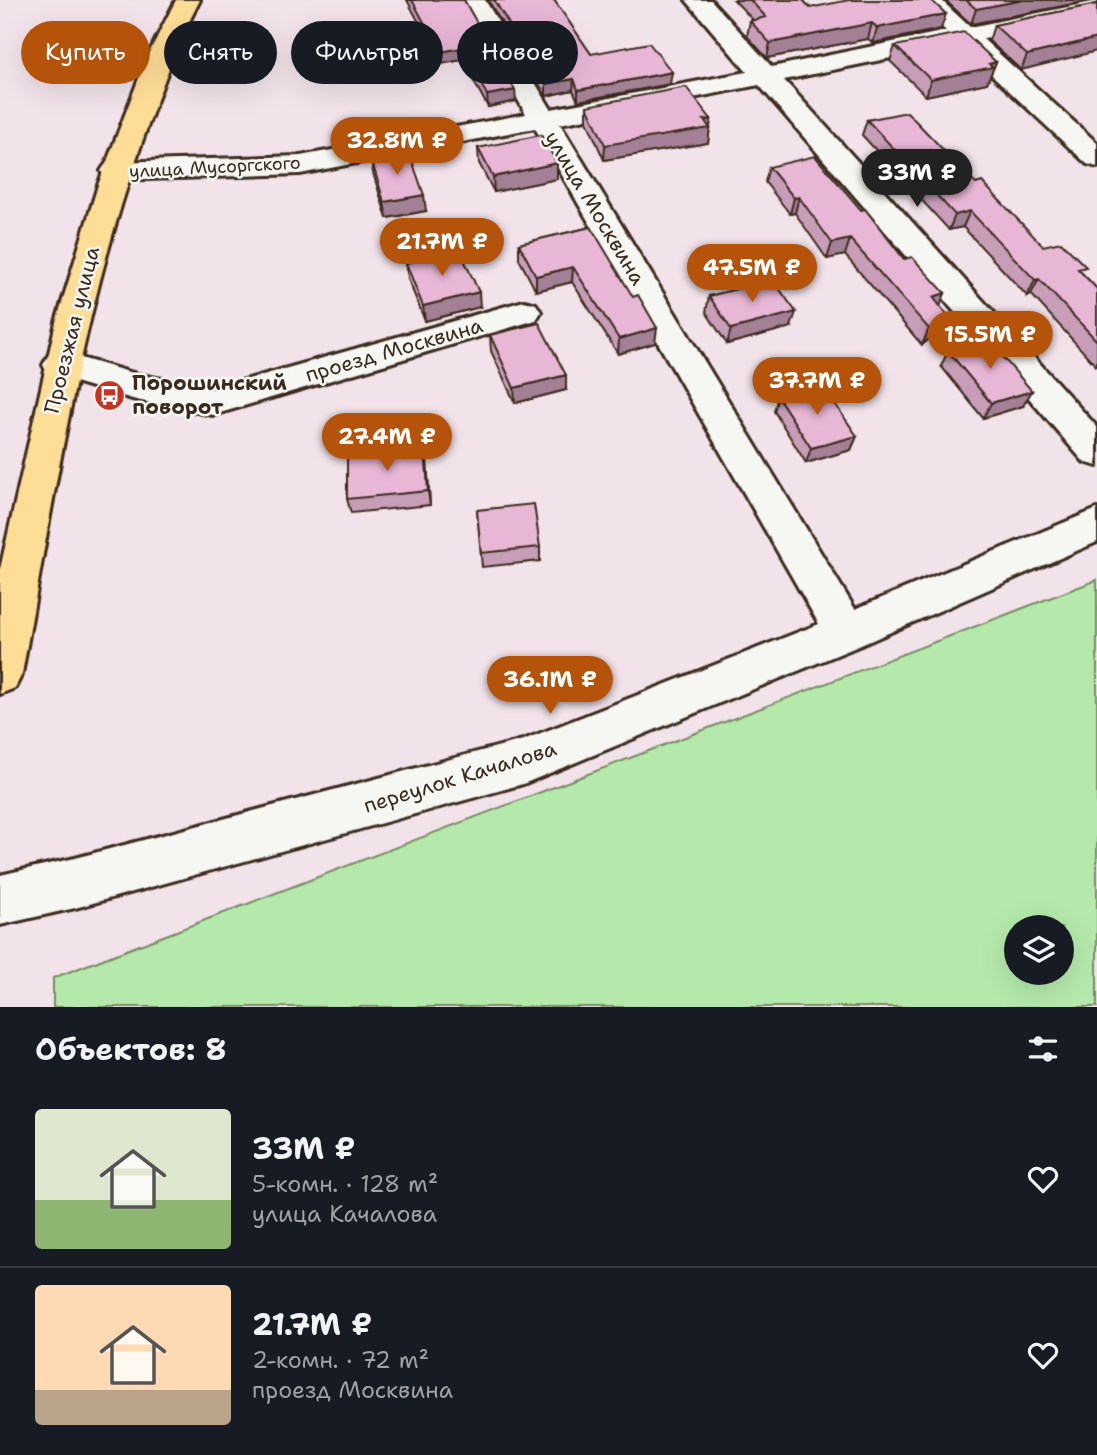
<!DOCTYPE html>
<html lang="ru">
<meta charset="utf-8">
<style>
body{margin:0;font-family:"Shantell Sans",sans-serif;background:#242831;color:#f1f3f6;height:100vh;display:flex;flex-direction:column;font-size:26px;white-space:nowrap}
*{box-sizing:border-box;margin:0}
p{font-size:23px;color:#9ea1a6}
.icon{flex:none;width:38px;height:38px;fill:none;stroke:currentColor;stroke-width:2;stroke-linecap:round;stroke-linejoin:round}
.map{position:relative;height:1007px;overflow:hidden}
.side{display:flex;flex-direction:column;background:#171b24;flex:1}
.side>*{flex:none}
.top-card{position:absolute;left:21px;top:21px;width:700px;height:63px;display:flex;gap:14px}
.buttons{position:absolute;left:1004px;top:915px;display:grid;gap:14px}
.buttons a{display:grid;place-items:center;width:70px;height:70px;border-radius:50%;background:#171b24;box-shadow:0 7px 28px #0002;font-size:35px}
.price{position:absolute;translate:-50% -60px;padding:0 16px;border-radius:24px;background:#b45309;color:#fff;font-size:23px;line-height:46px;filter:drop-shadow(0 2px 4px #0008)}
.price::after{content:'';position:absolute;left:50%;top:42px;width:21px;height:16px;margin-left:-10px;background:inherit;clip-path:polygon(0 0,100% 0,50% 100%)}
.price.current{background:#222;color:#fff}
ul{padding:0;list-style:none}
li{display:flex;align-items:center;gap:21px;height:175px;padding:0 35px}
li+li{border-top:2px solid #363941}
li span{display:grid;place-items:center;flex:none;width:196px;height:140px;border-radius:7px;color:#555}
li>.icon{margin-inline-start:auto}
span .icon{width:84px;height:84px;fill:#fffc;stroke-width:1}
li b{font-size:30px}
h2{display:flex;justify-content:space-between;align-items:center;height:84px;padding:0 35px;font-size:30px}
.tag{padding:0 24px;border-radius:32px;background:#171b24;box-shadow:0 7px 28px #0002;font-size:24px;line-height:63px}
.tag.current{background:#b45309;color:#fff}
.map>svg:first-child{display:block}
</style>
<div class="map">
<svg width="1097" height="1007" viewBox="0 0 1097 1007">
<rect width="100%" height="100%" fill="#f2e3ea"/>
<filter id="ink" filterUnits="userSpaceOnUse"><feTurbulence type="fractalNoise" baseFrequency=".0143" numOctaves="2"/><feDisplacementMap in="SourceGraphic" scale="14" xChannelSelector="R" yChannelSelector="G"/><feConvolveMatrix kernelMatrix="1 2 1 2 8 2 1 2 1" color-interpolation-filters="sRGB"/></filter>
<g filter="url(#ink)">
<!-- green -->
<path fill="#b5e9ab" stroke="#788a64" stroke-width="2" fill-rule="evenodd" d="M1097,580V1007H53V978ZM1017,928H1062V973H1017Z"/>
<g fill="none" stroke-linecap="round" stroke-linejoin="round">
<defs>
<g id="minor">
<polygon points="461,0 485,0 551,109 747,72 686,0 711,0 772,67 946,31 915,0 941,0 970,27 1097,1 1097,15 983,39 1097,143 1097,167 1087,164 959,44 784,80 1097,427 1097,466 1084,462 759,85 560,124 855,609 1097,509 1097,542 861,645 523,784 75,908 0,925 0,875 75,858 523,740 819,624 535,128 300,174 115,180 105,177 101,171 105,165 115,162 300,156 526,114"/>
<polygon points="524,301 536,304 541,312 536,320 213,415 136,400 48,374 43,365 48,356 60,352 136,374 213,389"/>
</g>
<path id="major" d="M176,0H200C176,45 159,94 142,142C81,314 54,495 22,674L15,688L0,694V569L56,322L98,185L147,57Z"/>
</defs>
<!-- minor casing -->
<use href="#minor" stroke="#3b2a1e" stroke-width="6"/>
<!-- major casing -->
<use href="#major" stroke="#3b2a1e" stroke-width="6"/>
<!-- minor -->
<use href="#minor" fill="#f6f6f2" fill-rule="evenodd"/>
<!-- major -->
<use href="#major" fill="#fedd96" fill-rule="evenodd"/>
</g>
<!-- wall -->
<g fill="#c89db8" stroke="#3b2a1e" stroke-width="2">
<polygon points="407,0 464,0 516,101 488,107 462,60 441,64"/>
<polygon points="488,0 554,0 591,54 670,84 578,101 573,90 546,96"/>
<polygon points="734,0 803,0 810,8 941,29 873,43 868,39 767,58 747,36 750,21 753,20"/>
<polygon points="945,0 1093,0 971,24"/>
<polygon points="1097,4 1021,70 989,41 994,25"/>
<polygon points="895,46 996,62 987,83 926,96 890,61"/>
<polygon points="587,106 711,119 708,143 604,160 587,121"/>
<polygon points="867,120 976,184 1043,246 1082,273 1097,289 1097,367 1031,294 1027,296 963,227 949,230 862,135"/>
<polygon points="478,148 557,163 557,179 494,192 479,163"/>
<polygon points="371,158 426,211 387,218 373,173"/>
<polygon points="769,167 904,259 945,293 940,306 940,330 922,345 845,255 827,259 795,213 790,214 765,182"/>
<polygon points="591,227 655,343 618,354 572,282 536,291 519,259 519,244"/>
<polygon points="406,263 480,307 425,321 408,279"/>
<polygon points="709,296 791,327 727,344 706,312"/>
<polygon points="490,335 566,390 515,403 491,351"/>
<polygon points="948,351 1023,406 983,418 941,366"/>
<polygon points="778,397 857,436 851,450 806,463 774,411"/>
<polygon points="425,446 427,461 430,505 351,513 347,499"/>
<polygon points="477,510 540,547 540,561 482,567"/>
</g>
<!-- shaded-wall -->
<g fill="#a38096" stroke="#3b2a1e" stroke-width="2">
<polygon points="1023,0 1093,0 971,24 976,9"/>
<polygon points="946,14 941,29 873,43 877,28"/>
<polygon points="872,23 868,39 767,58 770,43"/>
<polygon points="1097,38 1097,51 1021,70 1027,55"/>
<polygon points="461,48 462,60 441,64 440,52"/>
<polygon points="996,62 987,83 926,96 931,80"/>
<polygon points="672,72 670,84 578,101 578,90"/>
<polygon points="574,79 573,90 546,96 546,84"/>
<polygon points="515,90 516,101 488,107 487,95"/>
<polygon points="711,119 708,143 604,160 605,145"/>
<polygon points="557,163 557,179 494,192 493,177"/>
<polygon points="424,195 426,211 387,218 384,202"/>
<polygon points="799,197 795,213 790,214 794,198"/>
<polygon points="970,211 963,227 949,230 955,215"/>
<polygon points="850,239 845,255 827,259 832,243"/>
<polygon points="573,267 572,282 536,291 536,276"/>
<polygon points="1039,279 1031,294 1027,296 1035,280"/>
<polygon points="479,292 480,307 425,321 423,306"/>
<polygon points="945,293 939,309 933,297"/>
<polygon points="796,312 791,327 727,344 731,329"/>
<polygon points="947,315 940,330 922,345 929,329"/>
<polygon points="657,328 655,343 618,354 619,339"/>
<polygon points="566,375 566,390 515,403 514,388"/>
<polygon points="1032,391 1023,406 983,418 991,403"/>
<polygon points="857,436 851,450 806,463 811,448"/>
<polygon points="425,446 427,461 430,505 428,491"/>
</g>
<!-- building -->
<g fill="#e9b7d6" stroke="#3b2a1e" stroke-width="2">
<polygon points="412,0 464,0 515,90 487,95 461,48 440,52"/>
<polygon points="494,0 554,0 591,54 649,43 672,72 578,90 574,79 546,84"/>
<polygon points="750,0 803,0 810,8 849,0 931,0 946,14 877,28 872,23 770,43 750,21 766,17"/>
<polygon points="966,0 1023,0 976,9"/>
<polygon points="1097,4 1097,38 1027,55 994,25"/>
<polygon points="964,32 996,62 989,64 993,67 931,80 895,46"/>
<polygon points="686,87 711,119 704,120 710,128 605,145 587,106"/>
<polygon points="907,112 976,184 982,182 1043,246 1061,242 1086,267 1078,269 1097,289 1097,341 1039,279 1035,280 970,211 955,215 867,120"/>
<polygon points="541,135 557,163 493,177 478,148"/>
<polygon points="409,152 424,195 384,202 371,158"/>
<polygon points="815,156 861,210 865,209 904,259 912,257 945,293 933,297 947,315 929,329 850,239 832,243 799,197 794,198 769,167"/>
<polygon points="591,227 633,297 638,295 657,328 619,339 573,267 536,276 519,244"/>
<polygon points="460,251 479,292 423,306 406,263"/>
<polygon points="773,280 796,312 731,329 709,296"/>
<polygon points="539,323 566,375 514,388 490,335"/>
<polygon points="988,340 1032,391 991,403 948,351"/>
<polygon points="822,385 857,436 811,448 778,397"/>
<polygon points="425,446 428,491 347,499 347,454"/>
<polygon points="534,504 540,547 481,553 477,510"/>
</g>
</g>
<!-- icons -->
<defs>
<symbol id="bus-disc" viewBox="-11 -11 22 22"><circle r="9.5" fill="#c8321e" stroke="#f6f6f2"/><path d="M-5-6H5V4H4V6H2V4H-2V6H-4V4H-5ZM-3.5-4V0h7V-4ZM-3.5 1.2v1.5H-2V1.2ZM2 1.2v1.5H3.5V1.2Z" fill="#fff"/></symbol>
</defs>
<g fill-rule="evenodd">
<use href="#bus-disc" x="92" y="378" width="35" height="35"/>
</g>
<g text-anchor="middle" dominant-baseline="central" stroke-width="5" stroke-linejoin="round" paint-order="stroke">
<!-- far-street labels -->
<g font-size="18" fill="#3b2a1e" stroke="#f6f6f2">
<text transform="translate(215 167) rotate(-3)">улица Мусоргского</text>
</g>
<!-- street labels -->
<g font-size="21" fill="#3b2a1e" stroke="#f6f6f2">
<text transform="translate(595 208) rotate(59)">улица Москвина</text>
<text transform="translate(72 330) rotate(-76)">Проезжая улица</text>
<text transform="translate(394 350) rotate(-16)">проезд Москвина</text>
<text transform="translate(460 777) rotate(-17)">переулок Качалова</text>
</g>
<!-- poi labels -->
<g font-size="21" font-weight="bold" fill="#3b2a1e" stroke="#f6f6f2" text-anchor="start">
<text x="132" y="383">Порошинский<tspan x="132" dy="24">поворот</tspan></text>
</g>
</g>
</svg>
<div class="buttons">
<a><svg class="icon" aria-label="layers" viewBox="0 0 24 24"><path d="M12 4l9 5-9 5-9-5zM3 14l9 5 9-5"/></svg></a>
</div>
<b class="price" style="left:397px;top:177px">32.8M ₽</b>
<b class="price current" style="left:917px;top:209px">33M ₽</b>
<b class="price" style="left:442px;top:278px">21.7M ₽</b>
<b class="price" style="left:752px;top:304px">47.5M ₽</b>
<b class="price" style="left:990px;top:371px">15.5M ₽</b>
<b class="price" style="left:817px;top:417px">37.7M ₽</b>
<b class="price" style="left:387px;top:473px">27.4M ₽</b>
<b class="price" style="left:550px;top:716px">36.1M ₽</b>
<div class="top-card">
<a class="tag current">Купить</a>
<a class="tag">Снять</a>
<a class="tag">Фильтры</a>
<a class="tag">Новое</a>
</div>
</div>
<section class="side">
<h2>Объектов: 8<svg class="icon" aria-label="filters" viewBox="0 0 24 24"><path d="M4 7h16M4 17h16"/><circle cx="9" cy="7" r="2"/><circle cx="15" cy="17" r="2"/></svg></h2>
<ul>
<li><span style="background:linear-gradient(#dfe7d0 65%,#8fb573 0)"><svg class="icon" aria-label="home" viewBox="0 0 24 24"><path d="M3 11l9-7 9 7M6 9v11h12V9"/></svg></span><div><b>33M ₽</b><p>5-комн. · 128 m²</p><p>улица Качалова</p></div><svg class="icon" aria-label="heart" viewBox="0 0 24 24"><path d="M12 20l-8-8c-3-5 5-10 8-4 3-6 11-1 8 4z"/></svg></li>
<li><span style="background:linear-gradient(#ffd9b3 75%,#b9a48a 0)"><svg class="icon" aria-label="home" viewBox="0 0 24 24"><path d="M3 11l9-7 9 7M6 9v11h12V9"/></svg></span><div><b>21.7M ₽</b><p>2-комн. · 72 m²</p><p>проезд Москвина</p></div><svg class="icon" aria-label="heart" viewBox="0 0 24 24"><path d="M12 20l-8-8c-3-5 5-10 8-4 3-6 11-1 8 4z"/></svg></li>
</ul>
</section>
